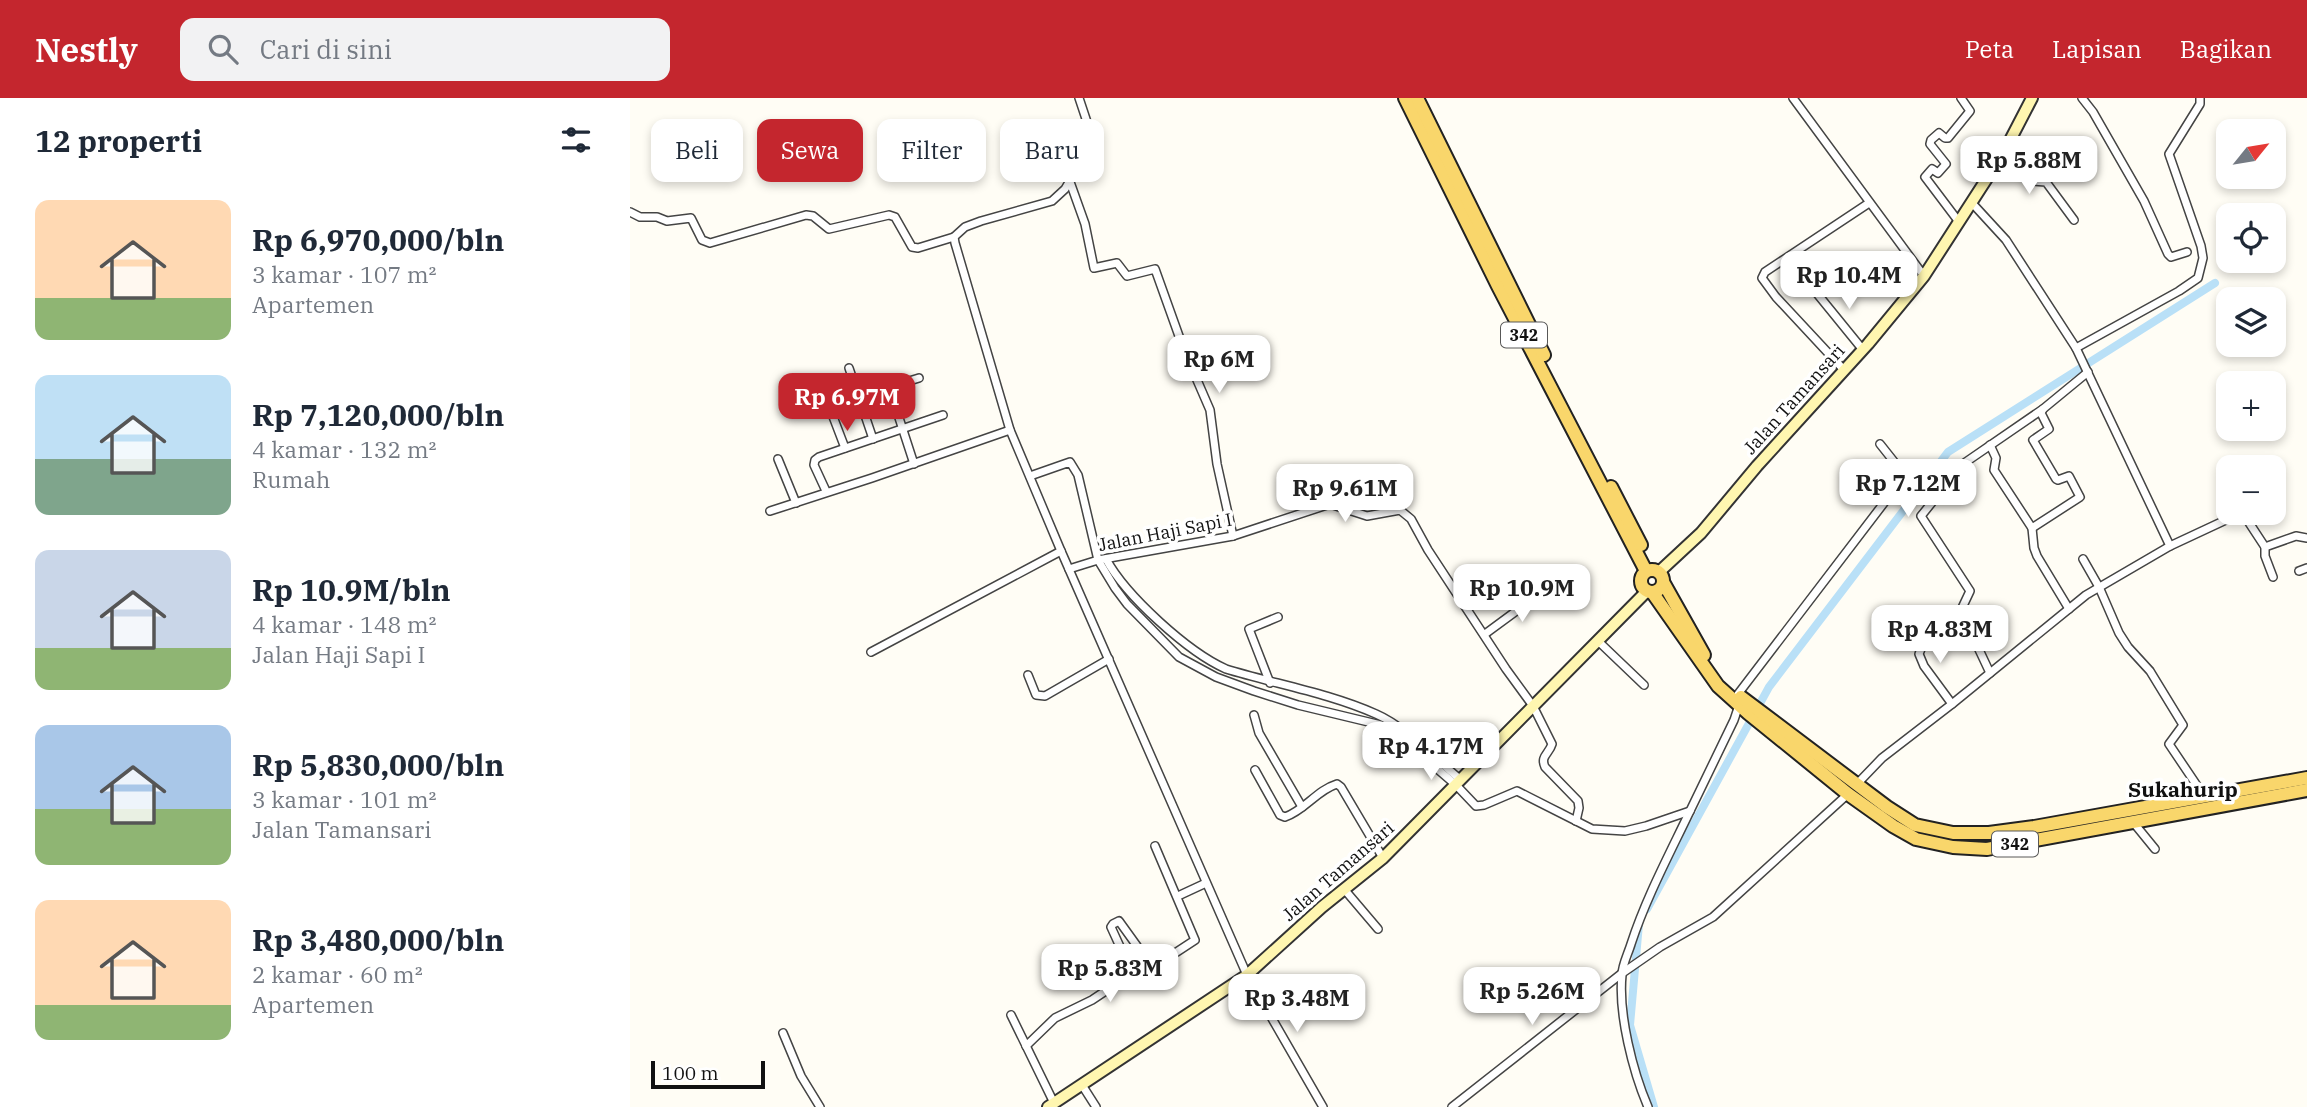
<!DOCTYPE html>
<html lang="id">
<meta charset="utf-8">
<style>
body{margin:0;font-family:"IBM Plex Serif",serif;background:#f2f2f3;color:#1f2937;height:100vh;display:flex;flex-direction:column;font-size:26px;white-space:nowrap}
*{box-sizing:border-box;margin:0}
p{font-size:23px;color:#747a83}
.icon{flex:none;width:38px;height:38px;fill:none;stroke:currentColor;stroke-width:2;stroke-linecap:round;stroke-linejoin:round}
.map{position:relative;flex:1;overflow:hidden}
.details{display:flex;flex-direction:column;background:#fff;width:630px}
.details>*{flex:none}
.guide{position:absolute;left:21px;top:21px;width:665px;height:63px;display:flex;gap:14px}
.needle{width:46px;rotate:60deg}
.fabs{position:absolute;left:1586px;top:21px;display:grid;gap:14px}
.fabs a{display:grid;place-items:center;width:70px;height:70px;border-radius:14px;background:#fff;box-shadow:0 4px 10px #0003;font-size:35px}
.scale{position:absolute;left:21px;bottom:18px;width:114px;box-sizing:border-box;padding-left:7px;border:4px solid #111;border-top:0;font-size:19px;line-height:24px;white-space:nowrap;color:#111;-webkit-text-stroke:5px #fff;paint-order:stroke}
.price{position:absolute;translate:-50% -60px;padding:0 16px;border-radius:14px;background:#fff;color:#222;font-size:23px;line-height:46px;filter:drop-shadow(0 2px 4px #0008)}
.price::after{content:'';position:absolute;left:50%;top:42px;width:21px;height:16px;margin-left:-10px;background:inherit;clip-path:polygon(0 0,100% 0,50% 100%)}
.price.current{background:#c4262e;color:#fff}
ul{padding:0;list-style:none}
li{display:flex;align-items:center;gap:21px;height:175px;padding:0 35px}
li span{display:grid;place-items:center;flex:none;width:196px;height:140px;border-radius:14px;color:#555}
li>.icon{margin-inline-start:auto}
span .icon{width:84px;height:84px;fill:#fffc;stroke-width:1}
li b{font-size:30px}
h2{display:flex;justify-content:space-between;align-items:center;height:84px;padding:0 35px;font-size:30px}
.chip{padding:0 24px;border-radius:14px;background:#fff;box-shadow:0 4px 10px #0003;font-size:24px;line-height:63px}
.chip.current{background:#c4262e;color:#fff}
header{display:flex;align-items:center;gap:42px;box-sizing:border-box;height:98px;padding:0 35px;background:#c4262e;color:#fff}
header strong{font-size:33px}
nav{display:flex;gap:38px;margin-inline-start:auto;font-size:24px}
.search{width:490px;height:63px;background:#f2f2f3;display:flex;align-items:center;gap:18px;box-sizing:border-box;padding:0 24px;border-radius:14px;color:#747a83;font-size:26px}
main{display:flex;flex:1;min-height:0}
.map>svg:first-child{display:block}
</style>
<header>
<strong>Nestly</strong>
<div class="search"><svg class="icon" aria-label="search" viewBox="0 0 24 24"><circle cx="10" cy="10" r="6"/><path d="M15 15l6 6"/></svg>Cari di sini</div>
<nav><a>Peta</a><a>Lapisan</a><a>Bagikan</a></nav>
</header>
<main>
<section class="details">
<h2>12 properti<svg class="icon" aria-label="filters" viewBox="0 0 24 24"><path d="M4 7h16M4 17h16"/><circle cx="9" cy="7" r="2"/><circle cx="15" cy="17" r="2"/></svg></h2>
<ul>
<li><span style="background:linear-gradient(#ffd9b3 70%,#8fb573 0)"><svg class="icon" aria-label="home" viewBox="0 0 24 24"><path d="M3 11l9-7 9 7M6 9v11h12V9"/></svg></span><div><b>Rp 6,970,000/bln</b><p>3 kamar · 107 m²</p><p>Apartemen</p></div></li>
<li><span style="background:linear-gradient(#bfe0f5 60%,#7fa58c 0)"><svg class="icon" aria-label="home" viewBox="0 0 24 24"><path d="M3 11l9-7 9 7M6 9v11h12V9"/></svg></span><div><b>Rp 7,120,000/bln</b><p>4 kamar · 132 m²</p><p>Rumah</p></div></li>
<li><span style="background:linear-gradient(#c9d6e8 70%,#8fb573 0)"><svg class="icon" aria-label="home" viewBox="0 0 24 24"><path d="M3 11l9-7 9 7M6 9v11h12V9"/></svg></span><div><b>Rp 10.9M/bln</b><p>4 kamar · 148 m²</p><p>Jalan Haji Sapi I</p></div></li>
<li><span style="background:linear-gradient(#a9c7e8 60%,#8fb573 0)"><svg class="icon" aria-label="home" viewBox="0 0 24 24"><path d="M3 11l9-7 9 7M6 9v11h12V9"/></svg></span><div><b>Rp 5,830,000/bln</b><p>3 kamar · 101 m²</p><p>Jalan Tamansari</p></div></li>
<li><span style="background:linear-gradient(#ffd9b3 75%,#8fb573 0)"><svg class="icon" aria-label="home" viewBox="0 0 24 24"><path d="M3 11l9-7 9 7M6 9v11h12V9"/></svg></span><div><b>Rp 3,480,000/bln</b><p>2 kamar · 60 m²</p><p>Apartemen</p></div></li>
</ul>
</section>
<div class="map">
<svg width="1677" height="1009" viewBox="0 0 1677 1009">
<rect width="100%" height="100%" fill="#fffdf5"/>
<g fill="none" stroke-linecap="round" stroke-linejoin="round">
<!-- canal -->
<g stroke="#b9e0f7" stroke-width="8">
<polyline points="1017,811 1139,589 1318,354 1585,185"/>
<polyline points="1009,826 1000,927 1024,1009"/>
</g>
<defs>
<g id="street">
<polyline points="449,0 461,36 460,49 435,91 422,103 351,123 335,129 324,139 325,145 380,332 431,453 617,877 693,1009"/>
<polyline points="1163,0 1294,178"/>
<polyline points="1452,0 1463,14 1514,103 1538,156 1541,159 1557,154"/>
<polyline points="1374,54 1401,83 1416,84 1444,122"/>
<polyline points="440,84 455,126 464,170 487,165 497,178 525,171 554,252 580,312 587,366 603,438"/>
<polyline points="1342,105 1376,142 1446,250 1540,448"/>
<polyline points="0,114 10,119 27,119 37,123 61,120 72,142 80,145 176,117 183,118 199,131 259,117 265,119 282,149 288,150 324,139"/>
<polyline points="1329,124 1295,79 1302,71 1308,75 1316,66 1300,46 1301,42 1309,35 1315,40 1318,40 1340,13 1331,0"/>
<polyline points="1185,193 1233,252"/>
<polyline points="1446,250 1549,193 1568,180 1573,160 1571,148 1539,56 1570,6 1570,0"/>
<polyline points="219,270 243,341"/>
<polyline points="1214,272 1146,199 1132,180 1135,174 1239,105"/>
<polyline points="199,308 215,350"/>
<polyline points="1360,347 1366,360 1364,372 1402,430 1404,450 1407,458 1439,511"/>
<polyline points="148,361 166,405"/>
<polyline points="284,366 260,292 263,288 289,280"/>
<polyline points="400,378 440,364 448,377 468,462 485,490 497,506 549,559 586,579 624,593 668,607 751,627 776,644 826,687 846,708 854,707 887,693 962,731 995,733 1016,728 1060,713 1104,622 1109,607"/>
<polyline points="196,393 184,367 185,362 189,359 313,317"/>
<polyline points="140,413 242,380 380,332"/>
<polyline points="1402,430 1450,399 1439,378 1428,382 1426,381 1403,342 1419,331 1411,315 1413,311 1458,274"/>
<polyline points="1635,449 1666,438 1677,440"/>
<path d="M476,461C496,498 558,554 596,571C645,586 699,595 746,616C776,629 805,661 831,682"/>
<polyline points="1453,461 1469,489 1489,535 1498,549 1520,573 1553,627 1539,646 1574,698"/>
<path d="M439,471L468,462L603,438L700,406L737,418L770,412L781,421L798,452L876,571L903,608L922,646C919,656 910,658 915,669L948,703L949,710L946,723"/>
<polyline points="1669,473 1677,470"/>
<polyline points="1317,531 1293,546 1289,556 1294,568 1322,606"/>
<polyline points="855,536 912,494"/>
<polyline points="968,543 1014,587"/>
<polyline points="241,554 431,453"/>
<polyline points="1360,575 1337,526 1332,510 1340,493 1291,418 1333,366 1413,311"/>
<polyline points="398,577 406,597 415,598 479,561"/>
<polyline points="640,585 619,531 648,519"/>
<polyline points="1108,596 1273,380 1273,375 1250,346"/>
<polyline points="624,617 629,635 672,709"/>
<path d="M625,672L650,717L655,719C674,713 687,692 707,686L711,689L753,760"/>
<polyline points="1227,686 1252,660 1322,606 1456,497 1540,448 1600,420 1611,417 1616,420 1635,449 1635,458 1643,479"/>
<polyline points="1503,724 1525,751"/>
<polyline points="525,748 565,842 533,863"/>
<polyline points="714,791 748,831"/>
<polyline points="548,798 576,785"/>
<polyline points="381,917 424,1005"/>
<polyline points="153,935 171,978 190,1009"/>
<polyline points="396,948 425,920 462,902 489,884 497,864 481,829 483,826 489,823 507,848 509,855 497,864"/>
<polyline points="452,987 466,1009"/>
<polyline points="822,1009 991,876 1030,849 1083,819 1218,696"/>
<path d="M1018,1009C1003,974 988,916 992,877C992,867 998,856 1001,846C1016,800 1039,757 1060,713"/>
</g>
<g id="secondary">
<polyline points="1029,474 1071,435 1127,368 1238,246 1294,178 1374,54 1402,0"/>
<polyline points="418,1009 617,877 692,809 753,760 1017,493"/>
</g>
<g id="primary">
<polyline points="775,0 868,188 1016,473"/>
<polyline points="787,0 914,257"/>
<polyline points="981,389 1011,447"/>
<circle cx="1022" cy="483" r="11"/>
<polyline points="1033,484 1074,557"/>
<polyline points="1022,494 1088,588 1118,615 1218,696 1263,728 1286,741 1323,749 1357,751 1677,692"/>
<polyline points="1111,599 1257,709 1285,727 1323,735 1359,735 1404,729 1677,680"/>
</g>
</defs>
<!-- street casing -->
<use href="#street" stroke="#444" stroke-width="10"/>
<!-- secondary casing -->
<use href="#secondary" stroke="#333" stroke-width="14"/>
<!-- primary casing -->
<use href="#primary" stroke="#222" stroke-width="16"/>
<!-- street -->
<use href="#street" stroke="#fff" stroke-width="7"/>
<!-- secondary -->
<use href="#secondary" stroke="#fff6b0" stroke-width="10"/>
<!-- primary -->
<use href="#primary" stroke="#f9d66b" stroke-width="12"/>
</g>
<g text-anchor="middle" dominant-baseline="central" stroke-width="7" stroke-linejoin="round" paint-order="stroke">
<!-- shield labels -->
<g fill="#fff" stroke="#585858" stroke-width="2">
<rect x="871" y="224.5" width="46" height="25" rx="5"/>
<rect x="1362" y="733.5" width="46" height="25" rx="5"/>
</g>
<g font-size="16" font-weight="bold" fill="#111">
<text x="894" y="237">342</text>
<text x="1385" y="746">342</text>
</g>
<!-- street labels -->
<g font-size="18" fill="#111" stroke="#fff">
<text transform="translate(1164 301) rotate(-48)">Jalan Tamansari</text>
<text transform="translate(535 434) rotate(-11)">Jalan Haji Sapi I</text>
<text transform="translate(708 773) rotate(-41)">Jalan Tamansari</text>
</g>
<!-- quarter labels -->
<g font-size="21" font-weight="bold" fill="#111" stroke="#fff">
<text x="1553" y="691">Sukahurip</text>
</g>
</g>
</svg>
<div class="fabs">
<a><svg class="needle" viewBox="-14 -14 28 28"><path d="M0-13l5 13h-10z" fill="#e53935"/><path d="M0 13l5-13h-10z" fill="#747a83"/></svg></a>
<a><svg class="icon" aria-label="locate" viewBox="0 0 24 24"><circle cx="12" cy="12" r="6"/><path d="M12 2v4M12 18v4M2 12h4M18 12h4"/></svg></a>
<a><svg class="icon" aria-label="layers" viewBox="0 0 24 24"><path d="M12 4l9 5-9 5-9-5zM3 14l9 5 9-5"/></svg></a>
<a>+</a>
<a>−</a>
</div>
<div class="scale">100 m</div>
<b class="price" style="left:1399px;top:98px">Rp 5.88M</b>
<b class="price" style="left:1219px;top:213px">Rp 10.4M</b>
<b class="price" style="left:589px;top:297px">Rp 6M</b>
<b class="price current" style="left:217px;top:335px">Rp 6.97M</b>
<b class="price" style="left:1278px;top:421px">Rp 7.12M</b>
<b class="price" style="left:715px;top:426px">Rp 9.61M</b>
<b class="price" style="left:892px;top:526px">Rp 10.9M</b>
<b class="price" style="left:1310px;top:567px">Rp 4.83M</b>
<b class="price" style="left:801px;top:684px">Rp 4.17M</b>
<b class="price" style="left:480px;top:906px">Rp 5.83M</b>
<b class="price" style="left:902px;top:929px">Rp 5.26M</b>
<b class="price" style="left:667px;top:936px">Rp 3.48M</b>
<div class="guide">
<a class="chip">Beli</a>
<a class="chip current">Sewa</a>
<a class="chip">Filter</a>
<a class="chip">Baru</a>
</div>
</div>
</main>
